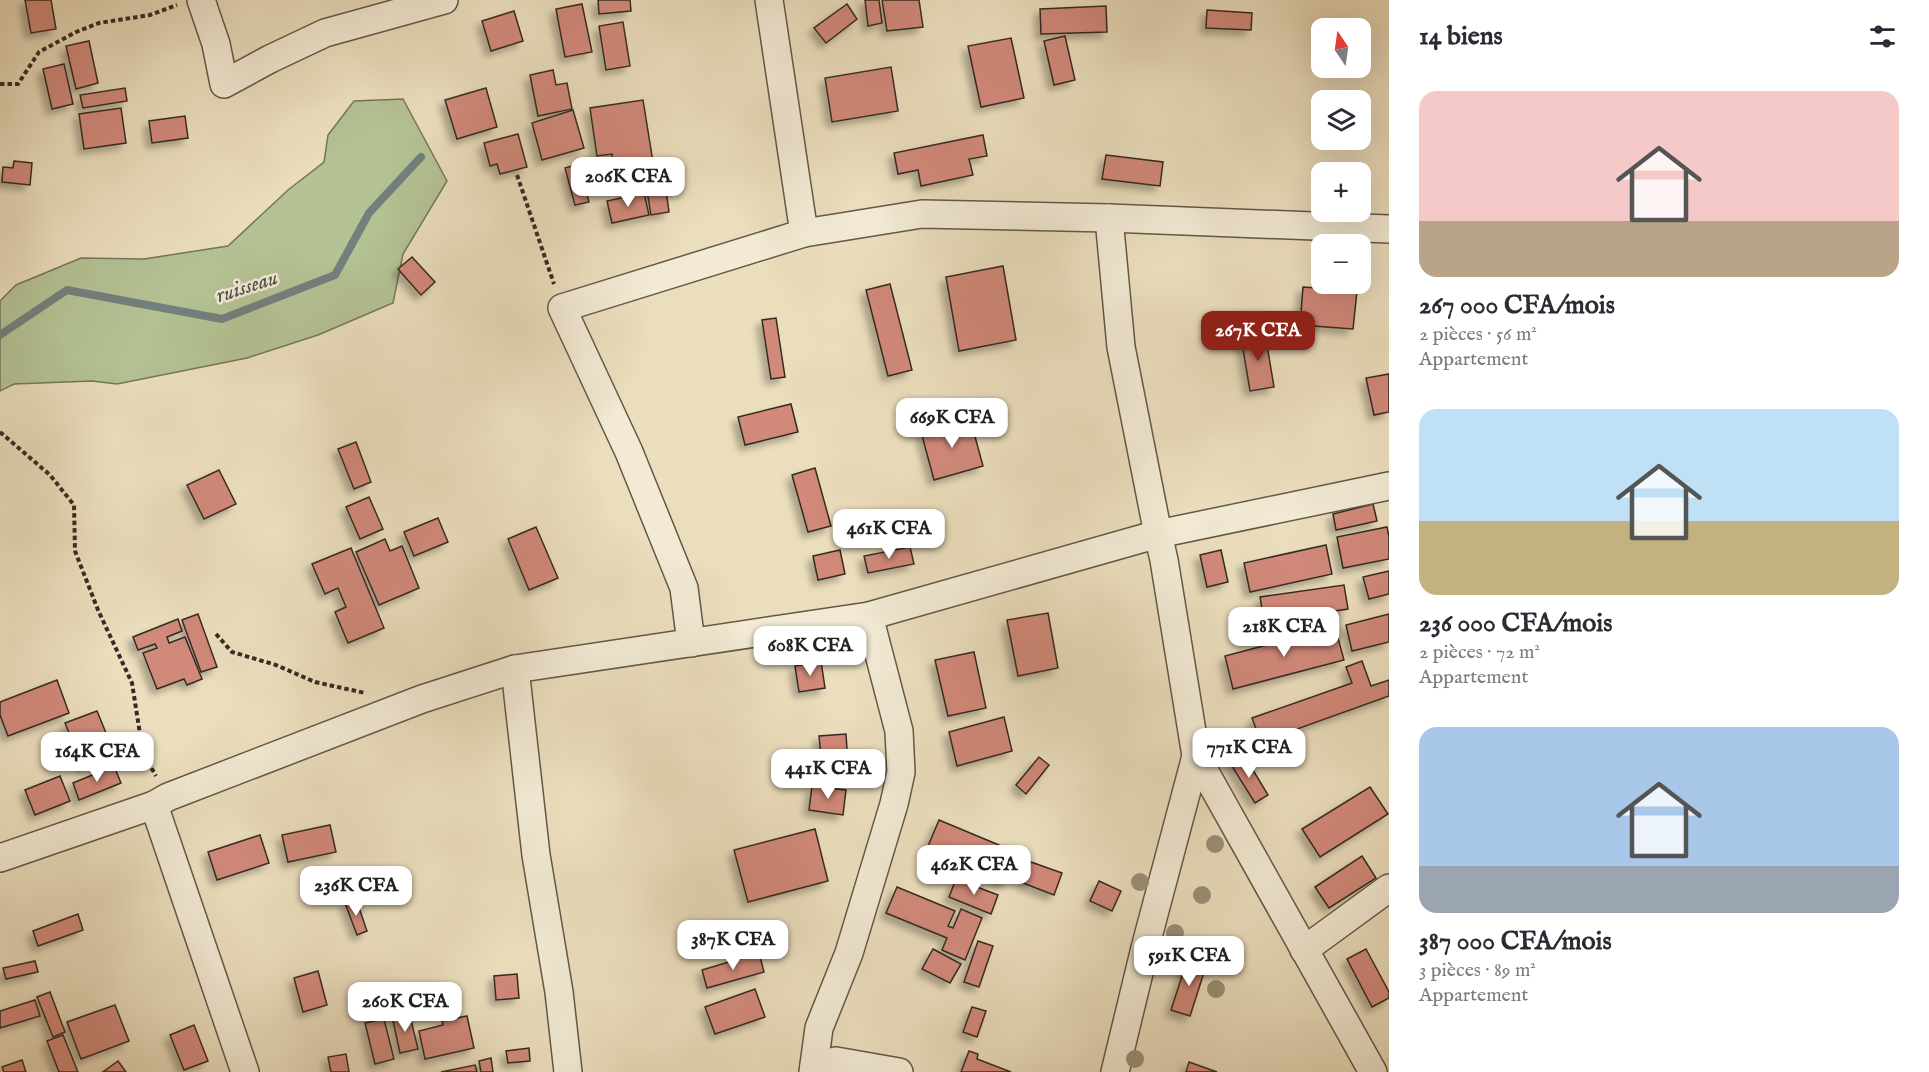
<!DOCTYPE html>
<html lang="fr">
<meta charset="utf-8">
<style>
body{margin:0;font-family:"IM FELL English",serif;background:#f2f2f3;color:#2b2b33;height:100vh;display:flex;flex-direction:column;font-size:22px;white-space:nowrap}
*{box-sizing:border-box;margin:0}
p{font-size:20px;color:#7c7c81}
.icon{flex:none;width:33px;height:33px;fill:none;stroke:currentColor;stroke-width:2;stroke-linecap:round;stroke-linejoin:round}
.map{position:relative;flex:1;overflow:hidden}
.details{display:flex;flex-direction:column;background:#fff;width:540px}
.details>*{flex:none}
.needle{width:39px;rotate:347deg}
.buttons{position:absolute;left:1311px;top:18px;display:grid;gap:12px}
.buttons a{display:grid;place-items:center;width:60px;height:60px;border-radius:12px;background:#fff;box-shadow:0 6px 24px #0002;font-size:30px}
.price{position:absolute;translate:-50% -51px;padding:0 14px;border-radius:12px;background:#fff;color:#222;font-size:20px;line-height:39px;filter:drop-shadow(0 2px 3px #0008)}
.price::after{content:'';position:absolute;left:50%;top:36px;width:18px;height:14px;margin-left:-9px;background:inherit;clip-path:polygon(0 0,100% 0,50% 100%)}
.price.active{background:#8f2418;color:#fff}
ul{padding:0;list-style:none}
li{display:grid;align-content:center;gap:12px;height:318px;padding:0 30px}
li span{display:grid;place-items:center;height:186px;border-radius:18px;color:#555}
li>.icon{margin-inline-start:auto}
span .icon{width:108px;height:108px;fill:#fffc;stroke-width:1}
li b{font-size:26px}
h2{display:flex;justify-content:space-between;align-items:center;height:72px;padding:0 30px;font-size:26px}
main{display:flex;flex:1;min-height:0}
.map>svg:first-child{display:block}
</style>
<main>
<div class="map">
<svg width="1389" height="1072" viewBox="0 0 1389 1072">
<defs>
<filter id="shadow"><feDropShadow dx="-5.5" dy="5.5" stdDeviation="3" flood-color="#0004"/></filter>
</defs>
<rect width="100%" height="100%" fill="#ebdebd"/>
<filter id="stains"><feTurbulence type="fractalNoise" baseFrequency=".00333" numOctaves="4"/><feColorMatrix values="0 0 0 0 .2 0 0 0 0 .09 0 0 0 0 .02 0 0 0 .5 -.17"/></filter>
<radialGradient id="worn" r=".72"><stop offset=".6" stop-color="#630" stop-opacity="0"/><stop offset="1" stop-color="#630" stop-opacity=".3"/></radialGradient>
<!-- green -->
<polygon fill="#b4c294" stroke="#75765c" stroke-width="1.5" points="403,99 447,181 403,254 393,303 318,335 247,358 117,384 92,381 14,384 0,391 0,301 16,285 81,258 144,259 228,246 288,190 324,162 328,135 354,101"/>
<g fill="none" stroke-linecap="round" stroke-linejoin="round">
<!-- stream -->
<polyline stroke="#73807e" stroke-width="8" points="0,335 67,290 222,319 335,275 369,213 421,157"/>
</g>
<!-- building -->
<g fill="#d1897a" stroke="#362a24" stroke-width="1.5" filter="url(#shadow)">
<polygon points="25,0 51,0 56,29 31,33"/>
<polygon points="598,0 630,0 631,11 599,14"/>
<polygon points="865,0 879,0 882,23 868,26"/>
<polygon points="882,0 919,0 923,27 887,31"/>
<polygon points="582,4 592,52 565,57 556,9"/>
<polygon points="847,4 857,19 826,43 814,28"/>
<polygon points="1106,6 1107,32 1041,34 1040,9"/>
<polygon points="1207,10 1252,13 1251,30 1206,28"/>
<polygon points="514,11 523,41 491,51 482,21"/>
<polygon points="623,22 630,66 606,70 599,26"/>
<polygon points="1065,36 1075,80 1054,85 1044,41"/>
<polygon points="1011,38 1024,98 981,107 968,46"/>
<polygon points="89,41 98,83 76,89 66,46"/>
<polygon points="64,64 73,104 52,109 43,69"/>
<polygon points="891,67 898,111 832,122 825,78"/>
<polygon points="553,70 556,85 567,83 572,109 538,116 530,75"/>
<polygon points="125,88 127,101 83,108 80,95"/>
<polygon points="486,88 497,127 457,139 445,100"/>
<polygon points="643,100 653,162 662,161 669,212 651,215 645,178 626,181 624,170 614,172 612,154 597,156 590,108"/>
<polygon points="121,108 126,143 84,149 79,114"/>
<polygon points="573,110 584,148 542,160 532,123"/>
<polygon points="185,116 188,138 152,143 149,121"/>
<polygon points="518,134 527,167 500,174 497,164 490,166 484,143"/>
<polygon points="983,135 987,156 969,159 973,175 921,186 918,170 898,174 894,153"/>
<polygon points="1106,155 1163,162 1160,186 1102,179"/>
<polygon points="14,161 32,163 30,185 2,182 3,167 13,168"/>
<polygon points="579,164 589,202 575,205 565,168"/>
<polygon points="644,193 649,215 612,223 607,201"/>
<polygon points="412,257 435,282 421,295 398,269"/>
<polygon points="1003,266 1016,340 959,351 946,277"/>
<polygon points="890,284 912,370 888,376 866,290"/>
<polygon points="1303,287 1357,291 1353,329 1300,325"/>
<polygon points="776,318 785,377 771,379 762,320"/>
<polygon points="1265,333 1274,387 1250,391 1241,337"/>
<polygon points="1389,374 1389,412 1374,415 1366,378"/>
<polygon points="791,404 798,432 745,445 738,417"/>
<polygon points="970,418 983,466 934,480 921,432"/>
<polygon points="356,442 371,482 354,489 338,449"/>
<polygon points="815,468 831,526 808,532 792,475"/>
<polygon points="219,470 236,504 204,519 187,485"/>
<polygon points="369,497 383,529 360,539 346,507"/>
<polygon points="1373,504 1377,521 1336,530 1333,514"/>
<polygon points="438,518 448,542 414,556 404,532"/>
<polygon points="536,527 558,578 529,590 508,539"/>
<polygon points="1387,527 1389,537 1389,559 1343,568 1337,537"/>
<polygon points="385,539 390,551 402,546 419,588 379,605 356,552"/>
<polygon points="1326,545 1332,574 1250,592 1244,563"/>
<polygon points="910,547 914,564 868,573 864,556"/>
<polygon points="351,548 384,628 348,643 335,612 346,607 338,588 325,594 312,564"/>
<polygon points="840,550 845,574 818,580 813,556"/>
<polygon points="1221,550 1228,582 1207,587 1200,555"/>
<polygon points="1389,571 1389,594 1369,599 1363,577"/>
<polygon points="1344,585 1348,609 1264,621 1260,597"/>
<polygon points="1048,613 1058,668 1018,676 1007,620"/>
<polygon points="198,614 217,667 201,672 182,620"/>
<polygon points="1389,614 1389,642 1352,651 1346,625"/>
<polygon points="178,619 182,631 167,637 169,643 185,637 202,679 187,685 184,679 157,689 143,653 157,648 155,644 138,650 133,637"/>
<polygon points="1335,627 1344,660 1233,689 1225,656"/>
<polygon points="974,652 986,708 948,716 935,660"/>
<polygon points="821,661 825,688 799,692 795,666"/>
<polygon points="1362,661 1371,686 1389,680 1389,696 1261,742 1252,718 1352,683 1346,667"/>
<polygon points="57,680 69,713 8,736 0,715 0,702"/>
<polygon points="97,711 115,755 83,768 65,723"/>
<polygon points="1004,717 1012,751 957,766 949,732"/>
<polygon points="846,734 848,764 822,766 819,736"/>
<polygon points="1244,755 1268,795 1255,803 1230,763"/>
<polygon points="1039,757 1049,765 1026,794 1016,785"/>
<polygon points="114,766 121,783 79,800 73,783"/>
<polygon points="60,776 70,801 35,815 25,790"/>
<polygon points="812,786 846,790 843,815 809,810"/>
<polygon points="1370,787 1388,814 1320,857 1302,829"/>
<polygon points="939,820 1018,853 1005,883 926,851"/>
<polygon points="330,825 336,852 288,862 282,835"/>
<polygon points="815,829 828,881 748,902 734,850"/>
<polygon points="260,835 269,863 217,880 208,852"/>
<polygon points="1362,856 1376,878 1329,908 1315,887"/>
<polygon points="1031,862 1062,873 1054,895 1023,883"/>
<polygon points="956,879 998,895 991,914 949,897"/>
<polygon points="1099,881 1121,891 1112,911 1090,901"/>
<polygon points="897,887 955,911 948,926 953,928 961,909 982,918 965,960 942,950 947,938 886,913"/>
<polygon points="356,899 367,931 357,935 345,903"/>
<polygon points="78,914 83,930 38,946 33,931"/>
<polygon points="751,934 757,950 744,955 739,939"/>
<polygon points="978,941 993,946 979,987 964,982"/>
<polygon points="933,949 961,964 950,983 922,969"/>
<polygon points="1366,949 1389,992 1389,998 1372,1007 1347,959"/>
<polygon points="759,953 764,972 707,988 702,970"/>
<polygon points="1188,958 1207,963 1190,1016 1171,1010"/>
<polygon points="35,961 38,972 6,979 3,968"/>
<polygon points="318,971 327,1005 303,1012 294,978"/>
<polygon points="517,974 519,998 496,1000 494,976"/>
<polygon points="438,987 441,1002 394,1011 391,996"/>
<polygon points="755,989 765,1017 715,1034 705,1007"/>
<polygon points="50,992 65,1032 53,1037 37,997"/>
<polygon points="35,1000 40,1016 0,1028 0,1011"/>
<polygon points="115,1005 129,1041 81,1059 67,1022"/>
<polygon points="972,1007 986,1011 977,1037 963,1032"/>
<polygon points="409,1012 418,1049 400,1053 392,1016"/>
<polygon points="467,1016 474,1048 425,1059 419,1031 443,1025 442,1021"/>
<polygon points="384,1019 394,1059 375,1064 365,1023"/>
<polygon points="194,1025 208,1061 184,1070 170,1035"/>
<polygon points="63,1035 78,1072 59,1072 47,1041"/>
<polygon points="529,1048 530,1061 508,1063 506,1051"/>
<polygon points="969,1051 978,1054 977,1059 1011,1072 961,1072"/>
<polygon points="346,1054 349,1072 331,1072 328,1057"/>
<polygon points="491,1058 493,1072 481,1072 479,1061"/>
<polygon points="22,1060 26,1072 4,1072 2,1067"/>
<polygon points="118,1061 126,1072 103,1072"/>
<polygon points="1189,1062 1217,1072 1186,1072"/>
<polygon points="475,1065 477,1072 441,1072"/>
</g>
<g fill="none" stroke-linecap="round" stroke-linejoin="round">
<defs>
<g id="street">
<polyline points="201,0 216,44 224,84 270,59 325,33 444,0"/>
<polyline points="769,0 804,233 922,214 1109,218 1389,229"/>
<polyline points="1109,218 1121,347 1158,534 1164,560 1196,756 1373,1072"/>
<polyline points="691,643 684,588 629,452 562,308 804,233"/>
<polyline points="515,669 536,855 559,992 568,1072"/>
<polyline points="154,805 245,1072"/>
<polyline points="0,858 154,805 168,797 422,699 515,669 869,616 1158,534 1389,486"/>
<polyline points="1304,950 1389,888"/>
<polyline points="814,1066 836,1061 899,1072"/>
<polyline points="813,1072 819,1028 849,953 894,804 901,772 899,731 869,616"/>
<polyline points="1115,1072 1145,948 1196,756"/>
</g>
</defs>
<!-- street casing -->
<use href="#street" stroke="#63574a" stroke-width="30"/>
<!-- path -->
<g stroke="#362a24" stroke-width="4" stroke-dasharray="4.5 3" stroke-linecap="butt">
<polyline points="0,84 18,84 39,52 76,32 99,23 150,15 177,5"/>
<polyline points="517,175 554,284"/>
<polyline points="0,432 50,475 74,505 75,551 98,610 132,683 143,753 156,776"/>
<polyline points="216,634 232,652 276,665 315,682 365,693"/>
</g>
<!-- street -->
<use href="#street" stroke="#f2ead4" stroke-width="27"/>
</g>
<!-- trees -->
<g fill="#999078">
<circle cx="1215" cy="844" r="9"/>
<circle cx="1140" cy="882" r="9"/>
<circle cx="1202" cy="895" r="9"/>
<circle cx="1175" cy="933" r="9"/>
<circle cx="1216" cy="989" r="9"/>
<circle cx="1135" cy="1059" r="9"/>
</g>
<g text-anchor="middle" dominant-baseline="central" stroke-width="5" stroke-linejoin="round" paint-order="stroke">
<!-- water labels -->
<g font-size="22" font-style="italic" fill="#4f4e4a" stroke="#f2ead4">
<text transform="translate(247 287) rotate(-18)">ruisseau</text>
</g>
</g>
<rect width="100%" height="100%" filter="url(#stains)"/>
<rect width="100%" height="100%" fill="url(#worn)"/>
</svg>
<div class="buttons">
<a><svg class="needle" viewBox="-14 -14 28 28"><path d="M0-13l5 13h-10z" fill="#e53935"/><path d="M0 13l5-13h-10z" fill="#7c7c81"/></svg></a>
<a><svg class="icon" aria-label="layers" viewBox="0 0 24 24"><path d="M12 4l9 5-9 5-9-5zM3 14l9 5 9-5"/></svg></a>
<a>+</a>
<a>−</a>
</div>
<b class="price" style="left:628px;top:208px">206K CFA</b>
<b class="price active" style="left:1258px;top:362px">267K CFA</b>
<b class="price" style="left:952px;top:449px">669K CFA</b>
<b class="price" style="left:889px;top:560px">461K CFA</b>
<b class="price" style="left:1284px;top:658px">218K CFA</b>
<b class="price" style="left:810px;top:677px">608K CFA</b>
<b class="price" style="left:1249px;top:779px">771K CFA</b>
<b class="price" style="left:97px;top:783px">164K CFA</b>
<b class="price" style="left:828px;top:800px">441K CFA</b>
<b class="price" style="left:974px;top:896px">462K CFA</b>
<b class="price" style="left:356px;top:917px">236K CFA</b>
<b class="price" style="left:733px;top:971px">387K CFA</b>
<b class="price" style="left:1189px;top:987px">591K CFA</b>
<b class="price" style="left:405px;top:1033px">260K CFA</b>
</div>
<section class="details">
<h2>14 biens<svg class="icon" aria-label="filters" viewBox="0 0 24 24"><path d="M4 7h16M4 17h16"/><circle cx="9" cy="7" r="2"/><circle cx="15" cy="17" r="2"/></svg></h2>
<ul>
<li><span style="background:linear-gradient(#f6c9c9 70%,#b9a48a 0)"><svg class="icon" aria-label="home" viewBox="0 0 24 24"><path d="M3 11l9-7 9 7M6 9v11h12V9"/></svg></span><div><b>267 000 CFA/mois</b><p>2 pièces · 56 m²</p><p>Appartement</p></div></li>
<li><span style="background:linear-gradient(#bfe0f5 60%,#c2b280 0)"><svg class="icon" aria-label="home" viewBox="0 0 24 24"><path d="M3 11l9-7 9 7M6 9v11h12V9"/></svg></span><div><b>236 000 CFA/mois</b><p>2 pièces · 72 m²</p><p>Appartement</p></div></li>
<li><span style="background:linear-gradient(#a9c7e8 75%,#9aa5b1 0)"><svg class="icon" aria-label="home" viewBox="0 0 24 24"><path d="M3 11l9-7 9 7M6 9v11h12V9"/></svg></span><div><b>387 000 CFA/mois</b><p>3 pièces · 89 m²</p><p>Appartement</p></div></li>
</ul>
</section>
</main>
